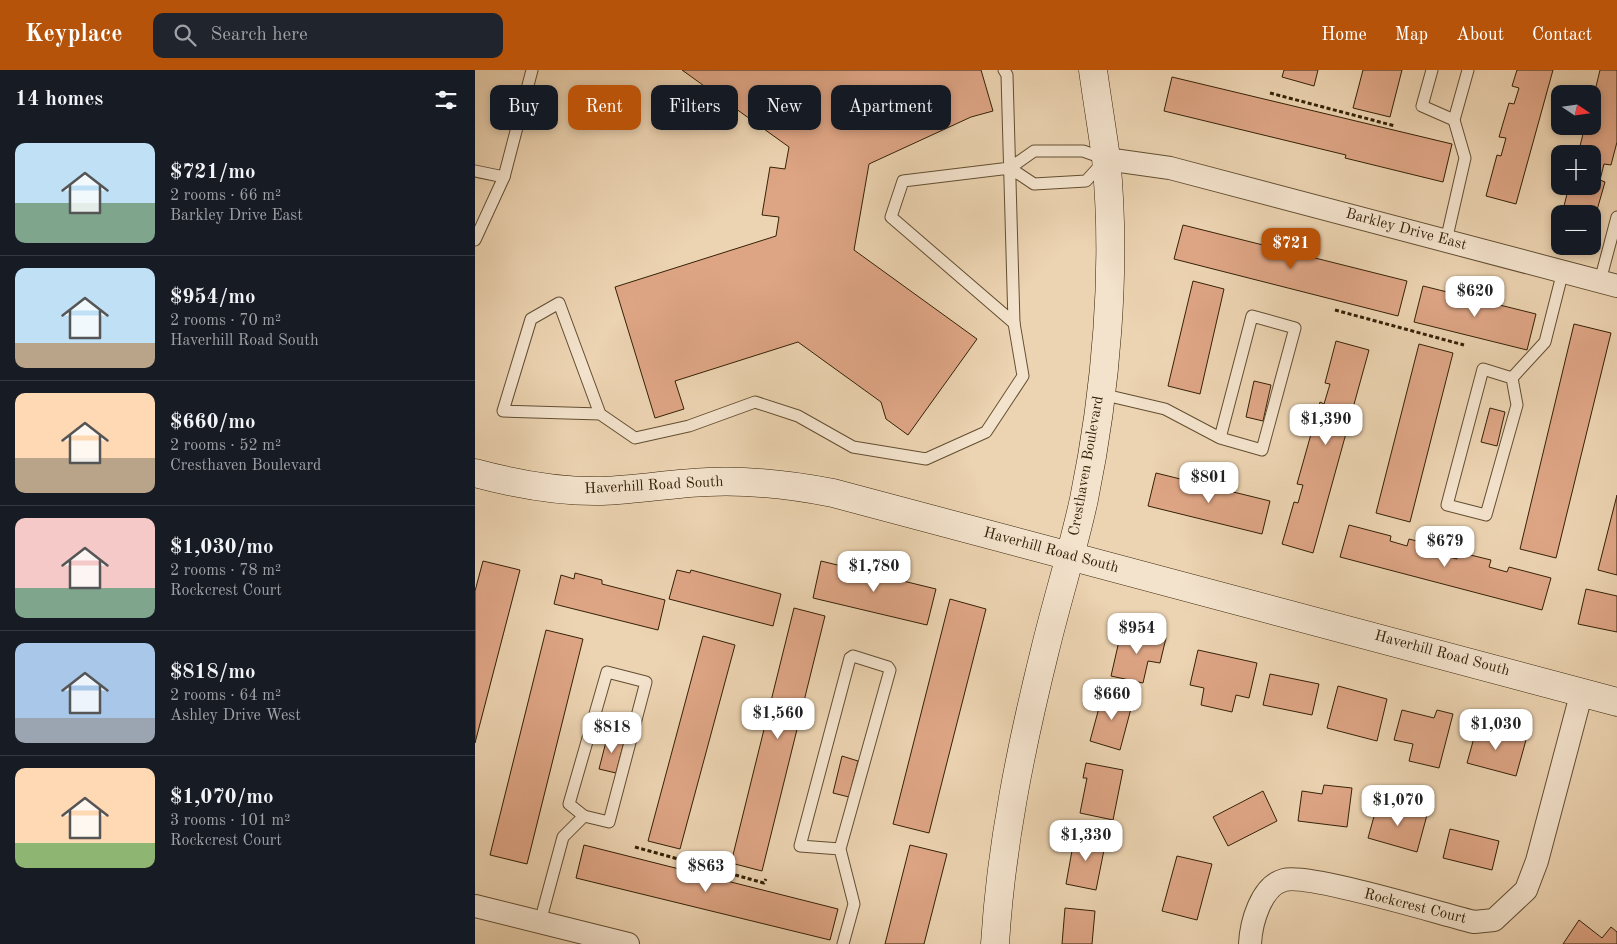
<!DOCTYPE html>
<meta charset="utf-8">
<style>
body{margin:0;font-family:"Old Standard TT",serif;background:#20242c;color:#f1f3f6;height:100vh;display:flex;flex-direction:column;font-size:19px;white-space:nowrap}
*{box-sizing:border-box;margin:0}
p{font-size:16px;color:#9ea1a6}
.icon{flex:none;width:28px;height:28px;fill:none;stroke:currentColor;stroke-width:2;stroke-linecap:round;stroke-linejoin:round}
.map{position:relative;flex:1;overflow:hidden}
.drawer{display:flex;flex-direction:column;background:#171b24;width:475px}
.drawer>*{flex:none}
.guide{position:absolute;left:15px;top:15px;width:475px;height:45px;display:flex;gap:10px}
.needle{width:32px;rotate:103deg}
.controls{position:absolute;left:1076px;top:15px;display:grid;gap:10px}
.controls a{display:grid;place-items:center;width:50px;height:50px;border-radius:10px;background:#171b24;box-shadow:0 2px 8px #0003;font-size:25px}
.price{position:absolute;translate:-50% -42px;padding:0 11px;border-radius:10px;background:#fff;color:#222;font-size:16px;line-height:32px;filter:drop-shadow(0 1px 2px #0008)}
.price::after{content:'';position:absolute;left:50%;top:30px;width:15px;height:11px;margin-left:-8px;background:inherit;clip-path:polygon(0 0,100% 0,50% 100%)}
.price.current{background:#b45309;color:#fff}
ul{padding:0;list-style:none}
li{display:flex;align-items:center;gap:15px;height:125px;padding:0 15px}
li+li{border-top:1px solid #363941}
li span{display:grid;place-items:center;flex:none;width:140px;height:100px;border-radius:10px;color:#555}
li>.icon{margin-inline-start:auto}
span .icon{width:60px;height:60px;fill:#fffc;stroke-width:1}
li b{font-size:21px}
h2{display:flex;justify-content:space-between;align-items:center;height:60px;padding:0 15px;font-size:21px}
.tag{padding:0 18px;border-radius:10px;background:#171b24;box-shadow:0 2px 8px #0003;font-size:18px;line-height:45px}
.tag.current{background:#b45309;color:#fff}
header{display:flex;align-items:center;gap:30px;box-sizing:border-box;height:70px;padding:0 25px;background:#b45309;color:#fff}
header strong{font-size:24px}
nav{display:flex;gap:28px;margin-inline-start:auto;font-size:18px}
.search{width:350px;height:45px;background:#20242c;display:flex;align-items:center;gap:12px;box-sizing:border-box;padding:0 18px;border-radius:10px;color:#9ea1a6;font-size:19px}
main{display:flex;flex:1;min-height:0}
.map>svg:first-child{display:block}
</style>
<header>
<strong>Keyplace</strong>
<div class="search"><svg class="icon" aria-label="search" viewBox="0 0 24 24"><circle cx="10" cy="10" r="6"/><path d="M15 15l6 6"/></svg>Search here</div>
<nav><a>Home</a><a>Map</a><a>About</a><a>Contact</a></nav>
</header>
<main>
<section class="drawer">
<h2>14 homes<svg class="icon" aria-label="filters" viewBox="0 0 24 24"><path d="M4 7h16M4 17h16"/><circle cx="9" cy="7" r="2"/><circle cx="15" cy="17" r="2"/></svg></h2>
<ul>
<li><span style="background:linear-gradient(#bfe0f5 60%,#7fa58c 0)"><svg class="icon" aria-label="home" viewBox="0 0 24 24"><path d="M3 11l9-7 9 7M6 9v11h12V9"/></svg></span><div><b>$721/mo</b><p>2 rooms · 66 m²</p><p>Barkley Drive East</p></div></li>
<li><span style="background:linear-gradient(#bfe0f5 75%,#b9a48a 0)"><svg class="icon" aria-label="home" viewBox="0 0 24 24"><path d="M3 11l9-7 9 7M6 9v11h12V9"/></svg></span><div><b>$954/mo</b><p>2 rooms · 70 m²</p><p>Haverhill Road South</p></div></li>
<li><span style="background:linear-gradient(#ffd9b3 65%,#b9a48a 0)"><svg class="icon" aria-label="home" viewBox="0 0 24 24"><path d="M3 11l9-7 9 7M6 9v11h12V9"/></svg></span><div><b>$660/mo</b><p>2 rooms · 52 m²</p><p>Cresthaven Boulevard</p></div></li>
<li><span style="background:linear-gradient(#f6c9c9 70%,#7fa58c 0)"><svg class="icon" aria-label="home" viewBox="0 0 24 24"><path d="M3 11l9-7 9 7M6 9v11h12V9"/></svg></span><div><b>$1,030/mo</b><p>2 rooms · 78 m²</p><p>Rockcrest Court</p></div></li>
<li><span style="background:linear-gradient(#a9c7e8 75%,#9aa5b1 0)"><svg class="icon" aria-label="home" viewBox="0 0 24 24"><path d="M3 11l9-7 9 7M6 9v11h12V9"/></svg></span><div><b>$818/mo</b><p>2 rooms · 64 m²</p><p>Ashley Drive West</p></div></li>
<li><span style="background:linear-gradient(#ffd9b3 75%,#8fb573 0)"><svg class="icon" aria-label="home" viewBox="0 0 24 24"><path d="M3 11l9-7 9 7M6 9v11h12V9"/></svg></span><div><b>$1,070/mo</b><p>3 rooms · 101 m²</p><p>Rockcrest Court</p></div></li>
</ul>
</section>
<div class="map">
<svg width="1142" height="874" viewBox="0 0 1142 874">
<rect width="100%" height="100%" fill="#ecd3b1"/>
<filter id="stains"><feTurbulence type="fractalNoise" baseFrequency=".004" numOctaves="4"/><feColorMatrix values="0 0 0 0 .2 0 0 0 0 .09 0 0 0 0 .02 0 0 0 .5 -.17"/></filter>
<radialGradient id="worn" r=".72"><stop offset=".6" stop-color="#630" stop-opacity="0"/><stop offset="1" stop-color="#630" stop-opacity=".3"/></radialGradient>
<!-- building -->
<g fill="#dea585" stroke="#342106">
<polygon points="207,0 506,0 518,41 496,47 394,94 379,180 502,269 433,365 411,349 406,332 323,272 200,311 209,339 180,348 140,217 301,166 304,147 287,145 295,97 310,99 314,77"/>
<polygon points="809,0 843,0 839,16 807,7"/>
<polygon points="888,0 927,0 915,47 878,38"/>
<polygon points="1042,0 1078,0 1041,134 1011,126 1022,85 1026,86 1031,68 1024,67 1034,33 1039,34 1044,18 1037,16"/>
<polygon points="1125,0 1142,0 1142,72 1136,95 1129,94 1125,110 1130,112 1118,154 1118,144 1087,144 1094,116 1118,116 1118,84 1103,84 1110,56 1118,56 1118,29"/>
<polygon points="697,7 977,74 968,112 870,88 871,85 689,41"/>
<polygon points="708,155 932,211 923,246 699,189"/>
<polygon points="718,211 749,219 725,324 693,316"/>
<polygon points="948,216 1061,244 1052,280 939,252"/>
<polygon points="1099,254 1136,263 1081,488 1045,479"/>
<polygon points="861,271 894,280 838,483 807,474 819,432 823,433 828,415 822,414 845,332 849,334 855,314 850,313"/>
<polygon points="944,274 978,283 935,452 901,443"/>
<polygon points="779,311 796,315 788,351 771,347"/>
<polygon points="1015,338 1030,342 1022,376 1006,372"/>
<polygon points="681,403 795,431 787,464 673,436"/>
<polygon points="1142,425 1142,505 1123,500"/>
<polygon points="874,455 916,466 915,471 932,476 934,469 965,477 963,484 982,489 983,482 1016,490 1014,497 1032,502 1034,497 1076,508 1067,540 865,487"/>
<polygon points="8,491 45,500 0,673 0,521"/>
<polygon points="346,491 461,519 452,555 338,528"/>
<polygon points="202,500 215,503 216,500 306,524 298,556 194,529"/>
<polygon points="100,503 127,510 127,514 190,530 183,560 79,534 86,505 99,509"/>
<polygon points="1111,519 1142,526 1142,562 1103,554"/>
<polygon points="475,529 511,539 454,763 418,754"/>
<polygon points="319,538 350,546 287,801 256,793"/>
<polygon points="647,558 691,568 685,593 673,591 668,613 636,606"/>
<polygon points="71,560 108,569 52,794 15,785"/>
<polygon points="228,566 260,575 205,779 173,771"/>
<polygon points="723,580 782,593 774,628 761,625 757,642 726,635 729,618 715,615"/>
<polygon points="795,604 844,614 837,645 788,635"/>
<polygon points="863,616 912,629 902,671 852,658"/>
<polygon points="628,623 658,631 645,680 615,671"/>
<polygon points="927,640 959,648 962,640 978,644 964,698 934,691 938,674 919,670"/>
<polygon points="1002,657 1051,670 1041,706 992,693"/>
<polygon points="133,664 150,668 141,703 124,699"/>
<polygon points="367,686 383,691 374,727 358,723"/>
<polygon points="611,693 648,700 638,750 605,743 612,708 608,708"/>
<polygon points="849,715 877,718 872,757 823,751 827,721 847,724"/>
<polygon points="788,721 802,751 753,776 738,747"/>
<polygon points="903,732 952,745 942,782 893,768"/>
<polygon points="975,759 1024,771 1017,800 968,788"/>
<polygon points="600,764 631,770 621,820 591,814"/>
<polygon points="109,775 363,839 355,870 101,808"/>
<polygon points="435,775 472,784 449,874 410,874"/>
<polygon points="702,786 737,794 722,850 687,841"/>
<polygon points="590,838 620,841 617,874 587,874"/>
<polygon points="1104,850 1127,868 1136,857 1142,862 1142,874 1088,874"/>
</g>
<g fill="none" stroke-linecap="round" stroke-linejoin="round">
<defs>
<g id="lane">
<polyline points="529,0 532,5 539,253 416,147 428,111 535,98 559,81 608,81 631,89 611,111 559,114 535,98"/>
<polyline points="957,0 947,36 979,50"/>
<polyline points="0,101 29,107"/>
<polyline points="0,170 29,107 57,0"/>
<polyline points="971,171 990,88 979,50 993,0"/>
<polyline points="1125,211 1142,147"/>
<polygon points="1008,299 1037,308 1042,335 1011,445 972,435"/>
<polyline points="1037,308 1070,272 1088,201"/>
<polyline points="626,324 690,339 745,368 787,380 820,258 777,246 745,368"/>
<polyline points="125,344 28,341 56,249 84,233 125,344 160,368 214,356 280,332 323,346 378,377 451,389 511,362 548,306 539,253"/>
<polygon points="132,602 171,612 134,752 109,746 94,734"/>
<polyline points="365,779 325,776 375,588 378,586 413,597 415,600 365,779 379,834 368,874"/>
<polyline points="65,852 88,767 109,746"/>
</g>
<g id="street">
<polyline points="631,89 695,98 1142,216"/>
<polyline points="0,836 153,874"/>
<path d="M775,874C776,853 786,816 809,810C834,803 966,844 999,852L1019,850L1051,820L1062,791L1107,621"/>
</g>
<g id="secondary">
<path d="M0,403C41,414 85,422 127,421C163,420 198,413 233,412C275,410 317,415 358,423L1142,632"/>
<path d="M520,874C526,775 546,677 570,580C582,530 598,480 609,429C631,322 642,198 631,88C627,59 622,29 618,0"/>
</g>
</defs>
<!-- lane casing -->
<use href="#lane" stroke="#624e31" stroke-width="13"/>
<!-- street casing -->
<use href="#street" stroke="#624e31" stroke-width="24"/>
<!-- secondary casing -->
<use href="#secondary" stroke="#342106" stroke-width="29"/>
<!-- path -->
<g stroke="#342106" stroke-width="3" stroke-dasharray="4 2.5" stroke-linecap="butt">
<polyline points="795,23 920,56"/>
<polyline points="860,240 989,275"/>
<polyline points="160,777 289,813 291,809"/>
</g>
<!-- lane -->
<use href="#lane" stroke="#f3e2cc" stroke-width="11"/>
<!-- street -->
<use href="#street" stroke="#f3e2cc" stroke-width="22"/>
<!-- secondary -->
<use href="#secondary" stroke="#f3e2cc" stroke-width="28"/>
</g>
<g text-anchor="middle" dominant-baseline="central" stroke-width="4" stroke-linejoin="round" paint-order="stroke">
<!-- street labels -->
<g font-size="15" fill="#342106" stroke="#f3e2cc">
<text transform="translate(931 160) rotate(15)">Barkley Drive East</text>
<text transform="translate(612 396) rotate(-80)">Cresthaven Boulevard</text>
<text transform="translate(179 416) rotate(-3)">Haverhill Road South</text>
<text transform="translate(576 481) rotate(15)">Haverhill Road South</text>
<text transform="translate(967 584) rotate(15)">Haverhill Road South</text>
<text transform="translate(940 837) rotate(14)">Rockcrest Court</text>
</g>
</g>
<rect width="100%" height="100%" filter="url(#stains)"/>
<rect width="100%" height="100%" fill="url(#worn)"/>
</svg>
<div class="controls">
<a><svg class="needle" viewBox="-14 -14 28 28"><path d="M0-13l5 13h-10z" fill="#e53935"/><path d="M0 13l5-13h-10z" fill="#9ea1a6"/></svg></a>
<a>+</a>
<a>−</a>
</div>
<b class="price current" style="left:816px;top:200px">$721</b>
<b class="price" style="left:1000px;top:248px">$620</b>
<b class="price" style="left:851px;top:376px">$1,390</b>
<b class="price" style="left:734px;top:434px">$801</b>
<b class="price" style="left:970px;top:498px">$679</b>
<b class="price" style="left:399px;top:523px">$1,780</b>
<b class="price" style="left:662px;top:585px">$954</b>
<b class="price" style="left:637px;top:651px">$660</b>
<b class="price" style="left:303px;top:670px">$1,560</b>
<b class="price" style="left:1021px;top:681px">$1,030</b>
<b class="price" style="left:137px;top:684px">$818</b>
<b class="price" style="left:923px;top:757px">$1,070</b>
<b class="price" style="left:611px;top:792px">$1,330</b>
<b class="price" style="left:231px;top:823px">$863</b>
<div class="guide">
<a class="tag">Buy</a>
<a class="tag current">Rent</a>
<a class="tag">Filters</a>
<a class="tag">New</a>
<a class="tag">Apartment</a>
</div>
</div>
</main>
